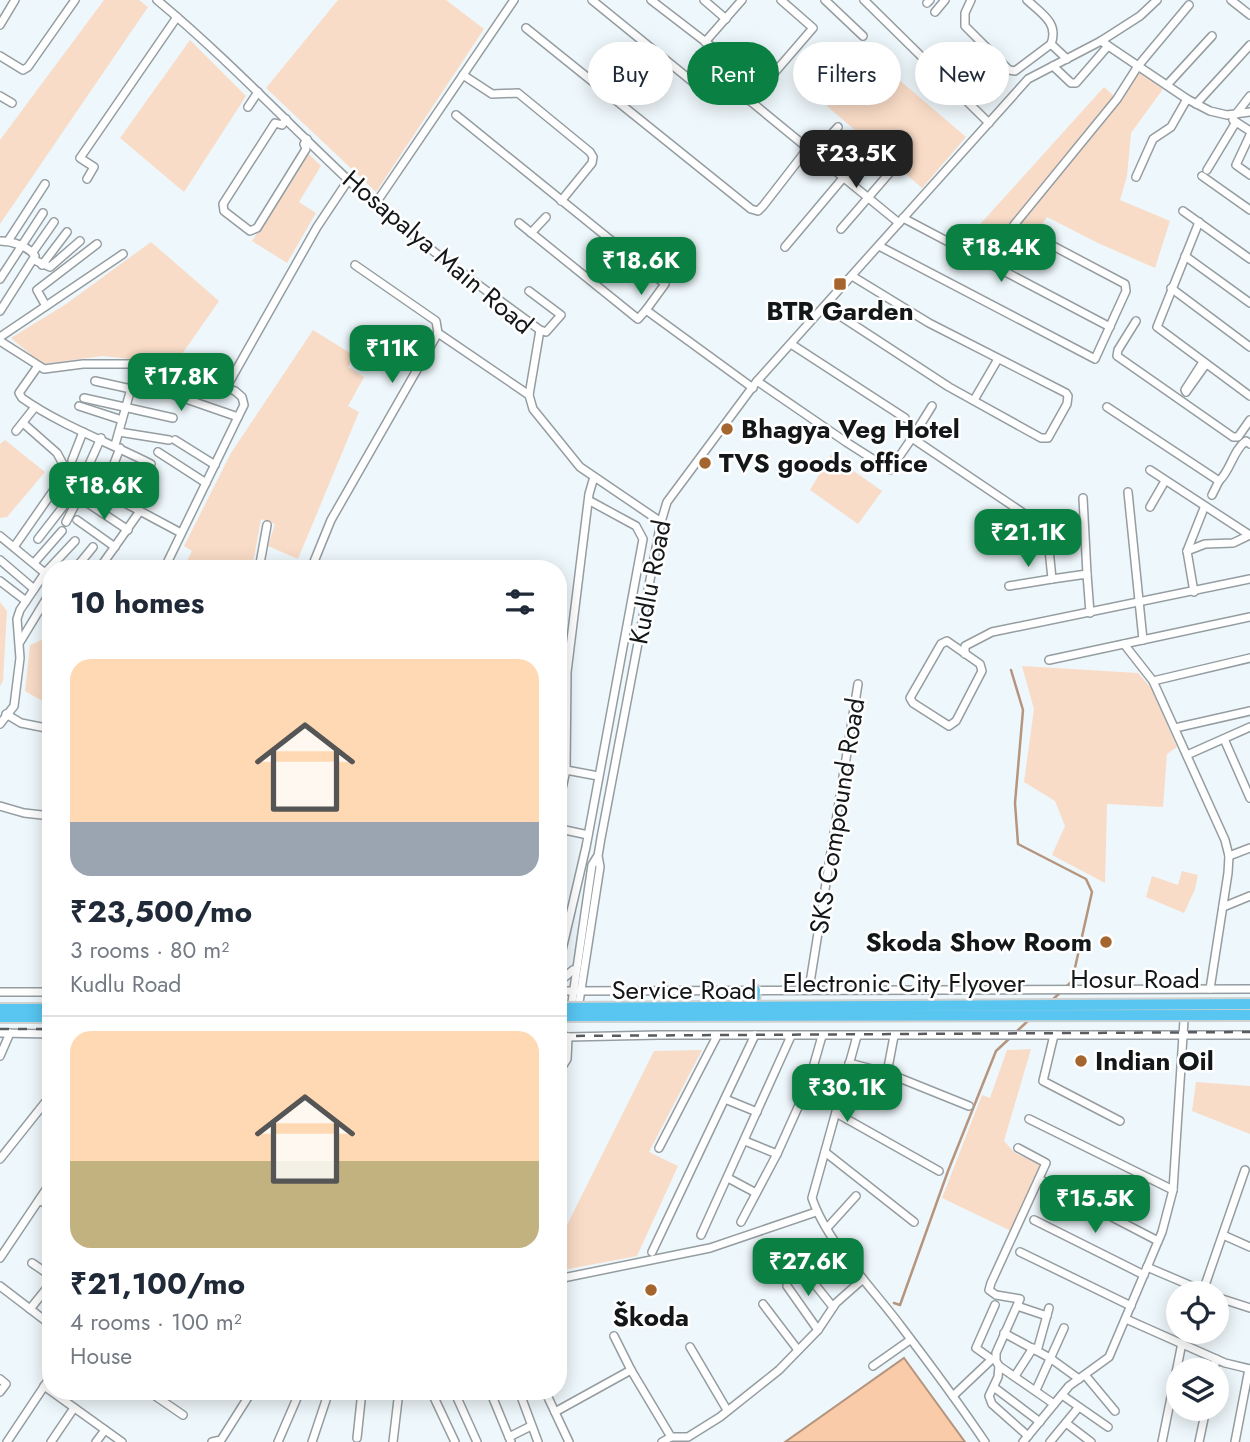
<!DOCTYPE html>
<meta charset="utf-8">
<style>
body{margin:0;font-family:Jost,sans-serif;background:#f2f2f3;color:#1f2937;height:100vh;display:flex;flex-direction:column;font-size:26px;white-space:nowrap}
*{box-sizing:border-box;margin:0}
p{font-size:23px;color:#747a83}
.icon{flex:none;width:38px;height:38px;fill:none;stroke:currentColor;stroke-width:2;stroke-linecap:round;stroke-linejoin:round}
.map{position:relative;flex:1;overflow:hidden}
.drawer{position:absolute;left:42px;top:560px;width:525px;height:840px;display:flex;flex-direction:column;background:#fff;border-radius:28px;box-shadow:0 4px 18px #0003}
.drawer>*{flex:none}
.top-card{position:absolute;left:588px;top:42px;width:556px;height:63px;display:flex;gap:14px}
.tools{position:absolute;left:1166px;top:1281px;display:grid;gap:14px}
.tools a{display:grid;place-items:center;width:63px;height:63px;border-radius:50%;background:#fff;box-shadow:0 4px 18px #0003;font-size:35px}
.price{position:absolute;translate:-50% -60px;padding:0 16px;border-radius:14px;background:#0b8043;color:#fff;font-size:23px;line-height:46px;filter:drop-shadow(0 2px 4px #0008)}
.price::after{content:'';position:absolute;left:50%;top:42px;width:21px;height:16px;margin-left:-10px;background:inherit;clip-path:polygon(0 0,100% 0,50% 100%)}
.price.current{background:#222;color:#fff}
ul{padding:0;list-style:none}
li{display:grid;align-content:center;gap:14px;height:371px;padding:0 28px}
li+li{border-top:2px solid #e0e1e3}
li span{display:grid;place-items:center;height:217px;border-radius:21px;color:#555}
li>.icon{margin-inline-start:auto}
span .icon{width:126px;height:126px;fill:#fffc;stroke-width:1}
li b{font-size:30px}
h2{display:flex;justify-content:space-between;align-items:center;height:84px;padding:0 28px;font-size:30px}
.chip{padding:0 24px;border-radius:32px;background:#fff;box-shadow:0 4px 18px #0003;font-size:24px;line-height:63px}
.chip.current{background:#0b8043;color:#fff}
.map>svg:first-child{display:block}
</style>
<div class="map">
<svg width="1250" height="1442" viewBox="0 0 1250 1442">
<rect width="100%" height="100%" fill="#eef7fb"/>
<!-- green -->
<g fill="#f9dcc7">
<polygon points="104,0 139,0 148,7 0,224 0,140"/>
<polygon points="338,0 446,0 484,29 376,192 266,88"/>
<polygon points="190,40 246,96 184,192 120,138"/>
<polygon points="870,55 966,137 922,188 827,106"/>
<polygon points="1137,71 1163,89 1131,133 1127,176 1120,200 1170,221 1155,268 1098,243 1047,217 1027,247 1001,234 994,243 973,232 1104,87 1115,97"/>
<polygon points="308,153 321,166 299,202 316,213 287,263 252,241"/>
<polygon points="151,242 219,301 175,364 103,356 42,364 11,338 66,304"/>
<polygon points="313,330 355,356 348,367 364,377 348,406 359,412 298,559 268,546 275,524 261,519 252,569 183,569 192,551 184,546 231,453"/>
<polygon points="5,440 45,472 7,517 0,518 0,444"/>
<polygon points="831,455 882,491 858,524 810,490"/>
<polygon points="0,602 7,611 3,681 0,686"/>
<polygon points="51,636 51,706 25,691 30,645"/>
<polygon points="1022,666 1138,673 1151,688 1177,747 1167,754 1163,807 1107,804 1105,883 1052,855 1065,826 1055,801 1024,782 1034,709"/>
<polygon points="1182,871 1198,875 1195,889 1184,913 1146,897 1152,876 1178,885"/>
<polygon points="1031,1049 1004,1141 1015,1153 1041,1164 1011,1231 942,1198 982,1095 990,1098 1007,1050"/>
<polygon points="702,1050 649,1152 678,1166 637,1256 558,1271 558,1243 654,1051"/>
<polygon points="1196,1082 1250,1086 1250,1134 1192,1111"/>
</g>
<!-- water -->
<polygon fill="#facba8" stroke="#b5957d" stroke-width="2" points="904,1358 965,1442 785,1442"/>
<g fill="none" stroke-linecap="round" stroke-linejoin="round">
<!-- stream -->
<g stroke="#b5957d" stroke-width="2.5">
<polyline points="1011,670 1023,710 1015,803 1018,844 1086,879 1092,892 1072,981 1067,986"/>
<polyline points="1051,1001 1062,991"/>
<polyline points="1015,1033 1030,1019"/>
<polyline points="894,1303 900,1305 948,1171 996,1051 1010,1038"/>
</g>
<defs>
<g id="minor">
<path d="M157,0C228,59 291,127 359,190C416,241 479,285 540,330L529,395L533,409L580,467L661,522"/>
<polyline points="592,0 704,91 714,94 727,82 737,66 651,0"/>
<polyline points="704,0 726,19"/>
<polyline points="825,0 863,36"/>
<polyline points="864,0 989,123"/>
<polyline points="971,0 965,13 965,26 1009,70 1015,71 1051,44 1067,59"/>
<path d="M1027,0C1042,14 1059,23 1051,44"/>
<polyline points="1231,0 1250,15"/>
<polyline points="927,3 930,0"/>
<polyline points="935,12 945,0"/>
<polyline points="0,25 15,0"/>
<polyline points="526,28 751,209 758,211 763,206 808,148"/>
<polyline points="1101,41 1187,99 1210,111 1227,115 1250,112"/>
<polyline points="705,42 742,0"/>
<polyline points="0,56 23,70 28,67 75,0"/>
<polyline points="1053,66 1071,83 1076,83 1108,46"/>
<polyline points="463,75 492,94 518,93 590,152 593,157 592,163 561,201"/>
<polyline points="727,82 899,223"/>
<polyline points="1167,85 1212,36"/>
<polyline points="0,96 12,103"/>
<polyline points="750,101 813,28 781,0"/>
<polyline points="1196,104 1250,45"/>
<polyline points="248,107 258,92"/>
<polyline points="1236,114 1250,96"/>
<polyline points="456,115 665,284 646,310"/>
<polyline points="286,119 282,125 275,123 223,204 224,211 250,231 257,228 306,149 304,144 307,139"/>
<polyline points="1233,120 1250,131"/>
<polyline points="1250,135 1236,165 1250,175"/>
<polyline points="814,153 838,127"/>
<polyline points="1207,170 1236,122"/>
<polyline points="1202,176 1250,210"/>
<polyline points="1136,177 1153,139 1171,127 1187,99"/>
<polyline points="87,179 94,167 80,158 177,17"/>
<polyline points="376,203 514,0"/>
<polyline points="1183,211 1250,259"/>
<polyline points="903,218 1110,327"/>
<polyline points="1199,222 1157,327 1250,396"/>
<polyline points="519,223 638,319 646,310 753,388"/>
<polyline points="1014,225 1117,99 1138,66 1189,5"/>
<polyline points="841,229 892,170"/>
<polyline points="531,233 546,217"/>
<path d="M0,241C12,241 28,246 35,256L0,311"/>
<polyline points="8,241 45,184"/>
<polyline points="879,246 1095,359 1126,291 1125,284 1038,238"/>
<polyline points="785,247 870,146"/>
<polyline points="33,252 54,222"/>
<polyline points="1185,256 1250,303"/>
<polyline points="34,260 50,267 80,241"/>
<polyline points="42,265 67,232"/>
<polyline points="355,265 436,321 438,333"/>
<polyline points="0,279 43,213"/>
<polyline points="1171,288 1250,347"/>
<polyline points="529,291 561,315 546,332 540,330"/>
<polyline points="46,306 37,290 97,244"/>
<polyline points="825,306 949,387 1041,438 1048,438 1067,404 1068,396 1066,393 929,323 852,276"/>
<polyline points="1136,321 1118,350 1117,356 1233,437 1238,437 1250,420"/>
<polyline points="0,337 123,254"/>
<polyline points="0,341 44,369 83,364 138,364 179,371 235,391 242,397 244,405 238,417 168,561 169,569"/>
<polyline points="791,344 905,418"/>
<polyline points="1203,362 1185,390 1186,392 1206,364"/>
<path d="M38,366L19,393L22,398C62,426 108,442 151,464"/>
<polyline points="95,381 131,389"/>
<polyline points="134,381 238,417"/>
<polyline points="757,381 846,442 890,470 912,438 1047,529 1052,579 1087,574 1090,613"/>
<polyline points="226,388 317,227 349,179"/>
<polyline points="84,398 173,418"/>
<polyline points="974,400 998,359"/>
<polyline points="79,406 122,420"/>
<path d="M1107,407L1219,481C1231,470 1233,450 1246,441L1250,444"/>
<polyline points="16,431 35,407"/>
<polyline points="119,432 169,440"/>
<polyline points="912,438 932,406"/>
<polyline points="175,440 215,465"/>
<polyline points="115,445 138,364"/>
<polyline points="158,452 206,483"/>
<polyline points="72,460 83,432"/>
<polyline points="87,469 101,438"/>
<polyline points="1150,470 1248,534"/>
<polyline points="110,474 120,448"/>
<polyline points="54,489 76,503 66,522"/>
<polyline points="1128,492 1143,640"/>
<polyline points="1212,495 1219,481"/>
<polyline points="1083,498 1087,574"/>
<polyline points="73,501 85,482 140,511"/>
<polyline points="86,502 128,530"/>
<polyline points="1150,507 1165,481"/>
<polyline points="77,520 115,547"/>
<polyline points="0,536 51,578"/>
<polyline points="38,539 69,499"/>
<polyline points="14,547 60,481 64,466 57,453 23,423"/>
<polyline points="1187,551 1204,508"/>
<polyline points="0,560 34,589"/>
<polyline points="34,563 62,531"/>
<polyline points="75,569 93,547"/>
<polyline points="99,569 140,511 181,533"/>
<polyline points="259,569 267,525"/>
<polyline points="311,569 331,520 438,333 529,395"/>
<polyline points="0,581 26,601"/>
<polyline points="1009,586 1052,579"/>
<polyline points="1194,592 1187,551 1205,544 1233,543 1250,535"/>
<polyline points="50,625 51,625"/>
<polygon points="947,641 980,664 982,671 956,721 949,726 913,703 910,698 941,644"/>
<polyline points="20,642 51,591"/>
<polyline points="1124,644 1153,681 1225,840 1229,856 1228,873 1210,989"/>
<polyline points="965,654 965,646 992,632 1250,579"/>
<polyline points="1049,660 1250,617"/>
<polyline points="1153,681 1250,658"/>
<polyline points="6,714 21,723 51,729"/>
<polyline points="0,724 14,706 20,658 17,619 20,610 45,573 75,541"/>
<polyline points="1175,728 1250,711"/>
<polyline points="1224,739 1250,798"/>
<polyline points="1187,755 1250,727"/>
<polyline points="566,770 598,776"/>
<polyline points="0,806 24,813 51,816"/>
<polyline points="558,807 566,770 567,672 589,494 594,477"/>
<polyline points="558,825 565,830 588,835"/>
<polyline points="1229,856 1250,848"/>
<polyline points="1223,907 1250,896"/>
<polyline points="558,967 586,847 643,539 636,526 590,501"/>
<polyline points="558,983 573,970"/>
<polyline points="809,989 858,684"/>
<polyline points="558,991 1250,989"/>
<polyline points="0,992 51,992"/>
<polyline points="571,1009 592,865 597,857"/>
<polyline points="578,1009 600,867 598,856 601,838 661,522 667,502 757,381 1028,79 1101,41 1140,16 1157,0"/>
<polyline points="0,1033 51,1034"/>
<polyline points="558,1034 568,1037 659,1035 1250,1035"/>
<polyline points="1054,1035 1043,1081 1120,1121"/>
<path d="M857,1036L812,1198C826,1241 873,1289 900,1325C929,1363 958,1402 985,1442"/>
<polyline points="894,1036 887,1073 969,1106"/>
<polyline points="558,1043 568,1037"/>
<polyline points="0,1056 10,1033"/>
<polyline points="849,1063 887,1073"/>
<polyline points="558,1073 567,1059 568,1037"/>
<polyline points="725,1099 757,1112"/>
<polyline points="836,1113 939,1171"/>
<polyline points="1029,1119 1173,1190"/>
<polyline points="558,1121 562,1115"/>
<polyline points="745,1141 777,1154"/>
<polyline points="659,1148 717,1036"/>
<polyline points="1018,1148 1046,1163 991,1283 989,1290 996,1295 1020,1299 996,1353 996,1361 999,1366 998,1377 989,1396 992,1404 1028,1436"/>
<polyline points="825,1152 914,1222"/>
<polyline points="0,1159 51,1095"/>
<polyline points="728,1178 756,1193"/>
<polyline points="1039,1179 1158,1241"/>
<polyline points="39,1200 51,1207"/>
<polyline points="1034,1220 1144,1275"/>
<polyline points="741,1222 777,1154 808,1085 822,1036"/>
<polyline points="827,1228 856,1196"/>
<polyline points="701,1235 791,1036"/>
<polyline points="1223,1235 1250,1247"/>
<polyline points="48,1239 51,1241"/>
<polyline points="652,1252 755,1035"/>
<polyline points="1020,1252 1131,1306"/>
<polyline points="0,1258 51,1182"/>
<polyline points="32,1263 51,1276"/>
<polyline points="1147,1267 1208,1293"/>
<polyline points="805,1272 833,1307"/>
<polyline points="558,1279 710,1248 816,1212"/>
<polyline points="0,1286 51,1325"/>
<polyline points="787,1286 818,1330"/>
<polyline points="1203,1291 1245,1170"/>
<polyline points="1216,1297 1250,1308"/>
<polyline points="763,1304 798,1350"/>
<polyline points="1017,1306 1047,1316"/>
<polyline points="30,1309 51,1283"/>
<polyline points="1126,1319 1225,1363 1250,1369"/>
<polyline points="1004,1333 1050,1358 1079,1379"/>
<polyline points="614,1336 631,1370"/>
<polyline points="690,1347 727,1410"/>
<polyline points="1037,1351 1049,1308"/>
<polyline points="873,1366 910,1340"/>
<polyline points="999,1366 1054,1404"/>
<polyline points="1214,1370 1216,1359"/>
<polyline points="1085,1375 1115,1411"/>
<polyline points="1015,1376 1033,1348"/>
<polyline points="0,1379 6,1384 0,1392"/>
<polyline points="44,1386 122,1442"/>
<polyline points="995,1388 1040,1422"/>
<polyline points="1036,1390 1064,1328"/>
<polyline points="148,1391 183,1415"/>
<polyline points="431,1391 455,1442"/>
<polyline points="454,1391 477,1442"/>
<polyline points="490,1391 511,1442"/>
<polyline points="519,1391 538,1442"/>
<polyline points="545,1391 569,1442"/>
<polyline points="1062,1395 1108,1427"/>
<polyline points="953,1396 990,1361 990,1358 976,1348 995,1305"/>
<polyline points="555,1412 631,1370 671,1437"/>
<polyline points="1066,1423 1091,1442"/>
<polyline points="509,1437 531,1426"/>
<polyline points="357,1438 362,1391"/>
<polyline points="7,1442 51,1376"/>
<polyline points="51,1442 74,1408"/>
<polyline points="96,1442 105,1430"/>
<polyline points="212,1442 221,1440 252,1391"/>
<polyline points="278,1442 300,1391"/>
<polyline points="312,1442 329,1391"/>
<polyline points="393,1442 399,1391"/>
<polyline points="662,1442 671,1437 688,1437 720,1417 779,1370 818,1330 836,1303 863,1279"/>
<polyline points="1023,1442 1069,1386 1109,1357 1162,1232 1173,1190 1184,1020"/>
<polyline points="1050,1442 1078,1408"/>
<polyline points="1162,1442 1182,1343"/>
<polyline points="1199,1442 1206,1409"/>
<polyline points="1235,1442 1249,1369"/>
</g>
<g id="highway">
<polyline points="754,1003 755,990"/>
<polyline points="0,1009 51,1009"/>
<polyline points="0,1017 51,1017"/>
</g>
</defs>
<!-- minor casing -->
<use href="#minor" stroke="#959da1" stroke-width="10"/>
<!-- highway casing -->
<use href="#highway" stroke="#d0d1d1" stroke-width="14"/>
<!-- minor -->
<use href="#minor" stroke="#fff" stroke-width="7"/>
<!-- highway -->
<use href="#highway" stroke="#58c6f1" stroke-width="10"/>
<!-- rail -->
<g stroke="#585c5e" stroke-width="2.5" stroke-dasharray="9 9" stroke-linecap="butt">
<polyline points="0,1029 51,1029"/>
<polyline points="558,1036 1250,1032"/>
</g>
<defs>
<g id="highway-bridge">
<polyline points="558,1008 1250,1004"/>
<polyline points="558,1016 1250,1015"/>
</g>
</defs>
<!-- highway-bridge casing -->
<use href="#highway-bridge" stroke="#d0d1d1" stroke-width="14" stroke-linecap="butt"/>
<!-- highway-bridge -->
<use href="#highway-bridge" stroke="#58c6f1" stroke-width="10"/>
</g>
<!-- markers -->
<g fill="#a5652e" stroke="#fff" stroke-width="2.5">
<rect x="833" y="277" width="14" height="14" rx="3.5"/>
<circle cx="727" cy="429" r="7"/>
<circle cx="705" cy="463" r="7"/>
<circle cx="1106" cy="942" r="7"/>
<circle cx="1081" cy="1061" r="7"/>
<circle cx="651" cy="1290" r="7"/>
</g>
<g text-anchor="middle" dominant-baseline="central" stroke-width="5" stroke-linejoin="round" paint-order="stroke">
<!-- street labels -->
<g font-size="26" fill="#141718" stroke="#fff">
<text transform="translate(438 252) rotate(40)">Hosapalya Main Road</text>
<text transform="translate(650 582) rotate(-79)">Kudlu Road</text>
<text transform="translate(837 816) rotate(-81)">SKS Compound Road</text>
<text x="1135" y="979">Hosur Road</text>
<text x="904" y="983">Electronic City Flyover</text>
<text x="684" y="990">Service Road</text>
</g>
<!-- poi labels -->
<g font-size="26" font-weight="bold" fill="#141718" stroke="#fff" text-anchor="start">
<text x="840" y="311" text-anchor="middle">BTR Garden</text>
<text x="741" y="429">Bhagya Veg Hotel</text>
<text x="719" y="463">TVS goods office</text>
<text x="1092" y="942" text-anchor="end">Skoda Show Room</text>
<text x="1095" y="1061">Indian Oil</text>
<text x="651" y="1317" text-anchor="middle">Škoda</text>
</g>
</g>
</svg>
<div class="tools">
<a><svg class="icon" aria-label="locate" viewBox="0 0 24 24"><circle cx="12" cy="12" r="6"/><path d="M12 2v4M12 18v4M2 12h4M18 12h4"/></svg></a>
<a><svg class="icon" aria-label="layers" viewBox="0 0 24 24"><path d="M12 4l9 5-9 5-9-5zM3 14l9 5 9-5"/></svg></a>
</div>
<b class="price current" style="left:856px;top:190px">₹23.5K</b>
<b class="price" style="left:1001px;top:284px">₹18.4K</b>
<b class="price" style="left:641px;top:297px">₹18.6K</b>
<b class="price" style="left:392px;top:385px">₹11K</b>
<b class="price" style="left:181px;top:413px">₹17.8K</b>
<b class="price" style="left:104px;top:522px">₹18.6K</b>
<b class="price" style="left:1028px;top:569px">₹21.1K</b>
<b class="price" style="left:847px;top:1124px">₹30.1K</b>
<b class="price" style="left:1095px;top:1235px">₹15.5K</b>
<b class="price" style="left:808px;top:1298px">₹27.6K</b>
<div class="top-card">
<a class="chip">Buy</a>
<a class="chip current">Rent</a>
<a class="chip">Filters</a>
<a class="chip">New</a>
</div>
<section class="drawer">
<h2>10 homes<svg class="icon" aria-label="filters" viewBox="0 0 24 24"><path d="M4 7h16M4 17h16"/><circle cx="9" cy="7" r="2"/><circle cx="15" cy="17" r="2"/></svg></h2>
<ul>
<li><span style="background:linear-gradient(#ffd9b3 75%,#9aa5b1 0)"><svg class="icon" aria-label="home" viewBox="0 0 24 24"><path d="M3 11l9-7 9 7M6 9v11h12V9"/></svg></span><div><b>₹23,500/mo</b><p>3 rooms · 80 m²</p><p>Kudlu Road</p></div></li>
<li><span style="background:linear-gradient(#ffd9b3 60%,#c2b280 0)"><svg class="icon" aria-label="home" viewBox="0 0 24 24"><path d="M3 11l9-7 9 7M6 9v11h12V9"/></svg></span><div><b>₹21,100/mo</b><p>4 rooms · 100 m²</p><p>House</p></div></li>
</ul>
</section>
</div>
